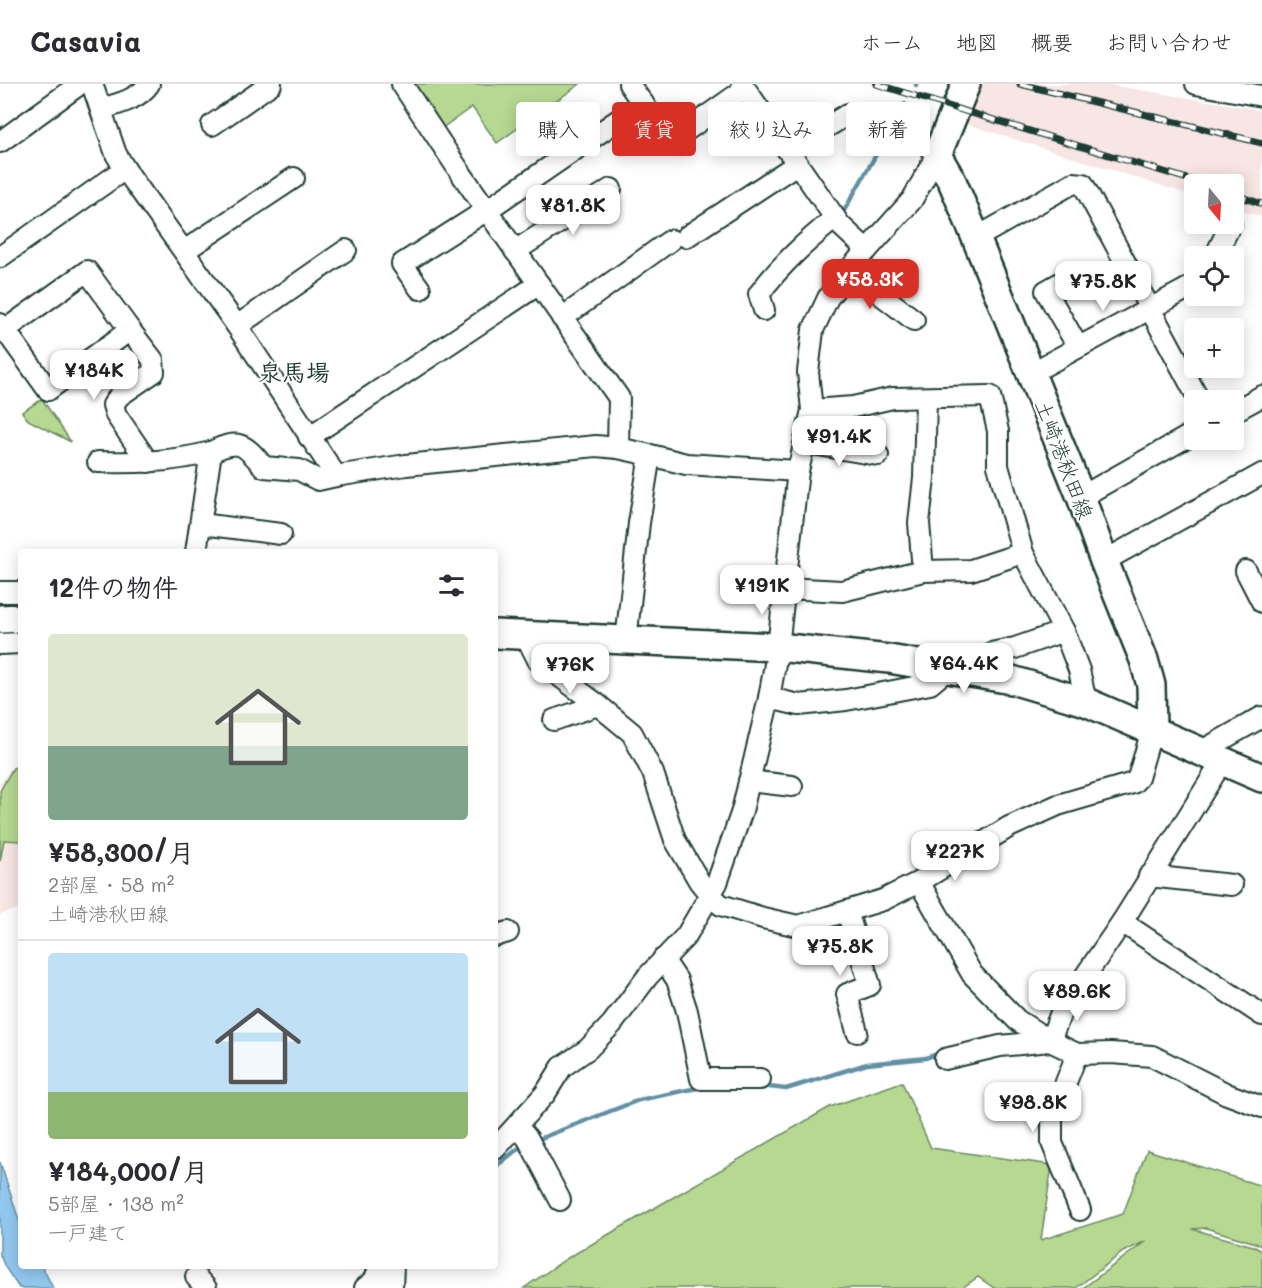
<!DOCTYPE html>
<html lang="ja">
<meta charset="utf-8">
<style>
body{margin:0;font-family:Mali,"Klee One",sans-serif;background:#f2f2f3;color:#2b2b33;height:100vh;display:flex;flex-direction:column;font-size:22px;white-space:nowrap}
*{box-sizing:border-box;margin:0}
p{font-size:20px;color:#7c7c81}
.icon{flex:none;width:33px;height:33px;fill:none;stroke:currentColor;stroke-width:2;stroke-linecap:round;stroke-linejoin:round}
.map{position:relative;flex:1;overflow:hidden}
.drawer{position:absolute;left:18px;top:465px;width:480px;height:720px;display:flex;flex-direction:column;background:#fff;border-radius:6px;box-shadow:0 3px 15px #0003}
.drawer>*{flex:none}
.banner{position:absolute;left:516px;top:18px;width:570px;height:54px;display:flex;gap:12px}
.needle{width:39px;rotate:162deg}
.fabs{position:absolute;left:1184px;top:90px;display:grid;gap:12px}
.fabs a{display:grid;place-items:center;width:60px;height:60px;border-radius:6px;background:#fff;box-shadow:0 3px 15px #0003;font-size:30px}
.price{position:absolute;translate:-50% -51px;padding:0 14px;border-radius:12px;background:#fff;color:#222;font-size:20px;line-height:39px;filter:drop-shadow(0 2px 3px #0008)}
.price::after{content:'';position:absolute;left:50%;top:36px;width:18px;height:14px;margin-left:-9px;background:inherit;clip-path:polygon(0 0,100% 0,50% 100%)}
.price.on{background:#d93025;color:#fff}
ul{padding:0;list-style:none}
li{display:grid;align-content:center;gap:12px;height:318px;padding:0 30px}
li+li{border-top:2px solid #e1e1e2}
li span{display:grid;place-items:center;height:186px;border-radius:6px;color:#555}
li>.icon{margin-inline-start:auto}
span .icon{width:108px;height:108px;fill:#fffc;stroke-width:1}
li b{font-size:26px}
h2{display:flex;justify-content:space-between;align-items:center;height:72px;padding:0 30px;font-size:26px}
.tag{padding:0 21px;border-radius:6px;background:#fff;box-shadow:0 3px 15px #0003;font-size:21px;line-height:54px}
.tag.on{background:#d93025;color:#fff}
header{display:flex;align-items:center;gap:36px;box-sizing:border-box;height:84px;padding:0 30px;background:#fff;border-bottom:2px solid #e1e1e2}
header strong{font-size:28px}
nav{display:flex;gap:33px;margin-inline-start:auto;font-size:21px}
.map>svg:first-child{display:block}
</style>
<header>
<strong>Casavia</strong>
<nav><a>ホーム</a><a>地図</a><a>概要</a><a>お問い合わせ</a></nav>
</header>
<div class="map">
<svg width="1262" height="1204" viewBox="0 0 1262 1204">
<rect width="100%" height="100%" fill="#fff"/>
<filter id="ink" filterUnits="userSpaceOnUse"><feTurbulence type="fractalNoise" baseFrequency=".0167" numOctaves="2"/><feDisplacementMap in="SourceGraphic" scale="12" xChannelSelector="R" yChannelSelector="G"/><feConvolveMatrix kernelMatrix="1 2 1 2 8 2 1 2 1" color-interpolation-filters="sRGB"/></filter>
<g filter="url(#ink)">
<!-- built -->
<g fill="#f7e6e3">
<polygon points="979,0 1103,0 1262,26 1262,133 1233,124 1233,100 1194,100 1194,112 960,38"/>
<polygon points="21,680 21,824 0,831 0,700 12,683"/>
</g>
<!-- green -->
<g fill="#b6d891" stroke="#6a8a62" stroke-width="1.5">
<polygon points="410,0 580,0 497,59 472,23 442,44"/>
<polygon points="42,315 71,358 28,336 22,328"/>
<polygon points="21,682 21,757 4,756 0,777 0,707 13,684"/>
<polygon points="902,998 931,1064 1052,1081 1041,1156 1123,1130 1147,1066 1262,1102 1262,1161 1206,1144 1192,1145 1253,1162 1262,1167 1262,1204 1083,1204 1146,1157 1123,1168 1076,1204 994,1204 978,1193 962,1204 524,1204 566,1175 830,1023"/>
</g>
<!-- water -->
<polygon fill="#92c8f0" stroke="#6490a5" stroke-width="1.5" points="0,1078 21,1142 21,1182 42,1182 53,1204 19,1204 5,1183 0,1171"/>
<g fill="none" stroke-linecap="round" stroke-linejoin="round">
<!-- stream -->
<g stroke="#6490a5" stroke-width="4.5">
<polyline points="916,1 916,0"/>
<polyline points="841,132 905,20"/>
<polyline points="761,1002 786,1005 867,980 926,974 942,968"/>
<polyline points="536,1056 639,1016 702,1003"/>
<polyline points="495,1083 519,1064 525,1061"/>
</g>
<defs>
<g id="street">
<polyline points="92,0 116,70 125,85 237,242 336,392 406,381 596,362 618,364 650,371 639,439 626,557"/>
<polyline points="402,0 460,88 619,314 618,364"/>
<polyline points="629,0 670,58 745,5"/>
<polyline points="742,0 840,141 867,166"/>
<polyline points="1196,0 1262,12"/>
<path d="M101,25C118,20 139,15 149,0"/>
<polyline points="212,41 271,0"/>
<polyline points="0,58 80,0"/>
<polyline points="788,67 848,30"/>
<polyline points="686,153 797,80"/>
<polyline points="976,154 1073,99 1083,100 1199,316"/>
<polyline points="184,167 294,94"/>
<polyline points="515,167 611,105"/>
<polyline points="1215,172 1231,140"/>
<polyline points="0,173 125,85"/>
<polyline points="849,186 914,236"/>
<polyline points="1076,190 1046,207 1078,263"/>
<polyline points="420,205 402,180 487,126 643,19"/>
<path d="M764,226L759,210C782,179 806,158 835,134"/>
<polyline points="562,234 671,156"/>
<polyline points="0,240 5,246 48,306 130,246 87,187 5,246"/>
<polyline points="237,242 346,166"/>
<polyline points="130,246 153,276 154,288 119,312 113,321 116,331 148,378"/>
<polyline points="1031,289 1194,201"/>
<polyline points="812,326 853,323 893,314 990,312 998,347 998,382 1023,469 1064,547 1079,586 1086,618"/>
<polyline points="1233,328 1262,312"/>
<polyline points="309,353 539,200"/>
<polyline points="806,359 878,371"/>
<polyline points="650,371 686,380 798,387"/>
<path d="M98,378C137,379 172,378 211,368"/>
<polyline points="1081,413 1194,349"/>
<polyline points="201,440 281,450"/>
<path d="M196,468L211,368C240,354 244,360 264,383L299,386L318,396L336,392"/>
<polyline points="1104,477 1262,390"/>
<polyline points="923,487 919,439 924,394 926,314"/>
<polyline points="1246,487 1262,518"/>
<polyline points="784,504 842,507 923,487 971,486 1023,469"/>
<polyline points="0,508 21,508"/>
<polyline points="526,552 538,576 598,621 632,649 653,689 675,756 699,797 711,812 721,821 763,834 798,842 883,816 919,798 1009,743 1058,721 1133,699 1138,694 1152,646"/>
<polyline points="0,560 21,559"/>
<polyline points="969,589 991,569 1015,564 1064,547"/>
<polyline points="769,614 799,621 846,616 930,600 948,585"/>
<polyline points="554,636 598,621"/>
<polyline points="1200,668 1262,633"/>
<polyline points="1222,678 1122,838 1062,926 1050,957 1077,970 1111,969 1152,972 1227,1010 1262,1023"/>
<polyline points="749,697 792,702"/>
<polyline points="1149,792 1232,801"/>
<polyline points="919,798 972,890 1017,936 1050,957 1000,962 945,975"/>
<polyline points="847,827 870,901 847,910 857,948"/>
<polyline points="1122,838 1262,931"/>
<polyline points="495,852 508,848"/>
<polyline points="663,875 677,896 687,927 701,995 760,995"/>
<polyline points="1077,970 1052,1034 1052,1059 1080,1126"/>
<polyline points="517,1042 528,1055 560,1116"/>
<polyline points="495,1065 545,1010 562,983 588,965 612,940 648,892 686,852 717,799 742,727 769,614 778,563 798,387 812,326 808,288 813,246 828,214 849,186 912,116 937,71"/>
<polyline points="196,1193 206,1204"/>
<polyline points="365,1204 374,1197 380,1182"/>
<polyline points="392,1204 393,1182"/>
</g>
<g id="secondary">
<polyline points="966,0 937,71 952,97 976,154 1081,413 1104,477 1144,576 1151,601 1152,646"/>
<polyline points="0,535 21,534"/>
<polyline points="495,550 778,563 889,575 1012,596 1086,618 1262,694"/>
</g>
</defs>
<!-- street casing -->
<use href="#street" stroke="#1f3d34" stroke-width="24"/>
<!-- secondary casing -->
<use href="#secondary" stroke="#1f3d34" stroke-width="32"/>
<!-- street -->
<use href="#street" stroke="#fff" stroke-width="20"/>
<!-- secondary -->
<use href="#secondary" stroke="#fff" stroke-width="27"/>
<defs>
<g id="rail">
<polyline points="876,0 1204,100"/>
<polyline points="1020,0 1262,59"/>
<polyline points="1233,110 1262,120"/>
</g>
</defs>
<!-- rail casing -->
<use href="#rail" stroke="#1f3d34" stroke-width="7"/>
<!-- rail -->
<use href="#rail" stroke="#fff" stroke-width="4.5" stroke-dasharray="14" stroke-linecap="butt"/>
</g>
</g>
<g text-anchor="middle" dominant-baseline="central" stroke-width="4.5" stroke-linejoin="round" paint-order="stroke">
<!-- street labels -->
<g font-size="21" fill="#1f3d34" stroke="#fff">
<text transform="translate(1065 375) rotate(69)">土崎港秋田線</text>
</g>
<!-- quarter labels -->
<g font-size="24" font-weight="bold" fill="#1f3d34" stroke="#fff">
<text x="294" y="287">泉馬場</text>
</g>
</g>
</svg>
<div class="fabs">
<a><svg class="needle" viewBox="-14 -14 28 28"><path d="M0-13l5 13h-10z" fill="#e53935"/><path d="M0 13l5-13h-10z" fill="#7c7c81"/></svg></a>
<a><svg class="icon" aria-label="locate" viewBox="0 0 24 24"><circle cx="12" cy="12" r="6"/><path d="M12 2v4M12 18v4M2 12h4M18 12h4"/></svg></a>
<a>+</a>
<a>−</a>
</div>
<b class="price" style="left:573px;top:152px">¥81.8K</b>
<b class="price on" style="left:870px;top:226px">¥58.3K</b>
<b class="price" style="left:1103px;top:228px">¥75.8K</b>
<b class="price" style="left:94px;top:317px">¥184K</b>
<b class="price" style="left:839px;top:383px">¥91.4K</b>
<b class="price" style="left:762px;top:532px">¥191K</b>
<b class="price" style="left:964px;top:610px">¥64.4K</b>
<b class="price" style="left:570px;top:611px">¥76K</b>
<b class="price" style="left:955px;top:798px">¥227K</b>
<b class="price" style="left:840px;top:893px">¥75.8K</b>
<b class="price" style="left:1077px;top:938px">¥89.6K</b>
<b class="price" style="left:1033px;top:1049px">¥98.8K</b>
<div class="banner">
<a class="tag">購入</a>
<a class="tag on">賃貸</a>
<a class="tag">絞り込み</a>
<a class="tag">新着</a>
</div>
<section class="drawer">
<h2>12件の物件<svg class="icon" aria-label="filters" viewBox="0 0 24 24"><path d="M4 7h16M4 17h16"/><circle cx="9" cy="7" r="2"/><circle cx="15" cy="17" r="2"/></svg></h2>
<ul>
<li><span style="background:linear-gradient(#dfe7d0 60%,#7fa58c 0)"><svg class="icon" aria-label="home" viewBox="0 0 24 24"><path d="M3 11l9-7 9 7M6 9v11h12V9"/></svg></span><div><b>¥58,300/月</b><p>2部屋 · 58 m²</p><p>土崎港秋田線</p></div></li>
<li><span style="background:linear-gradient(#bfe0f5 75%,#8fb573 0)"><svg class="icon" aria-label="home" viewBox="0 0 24 24"><path d="M3 11l9-7 9 7M6 9v11h12V9"/></svg></span><div><b>¥184,000/月</b><p>5部屋 · 138 m²</p><p>一戸建て</p></div></li>
</ul>
</section>
</div>
